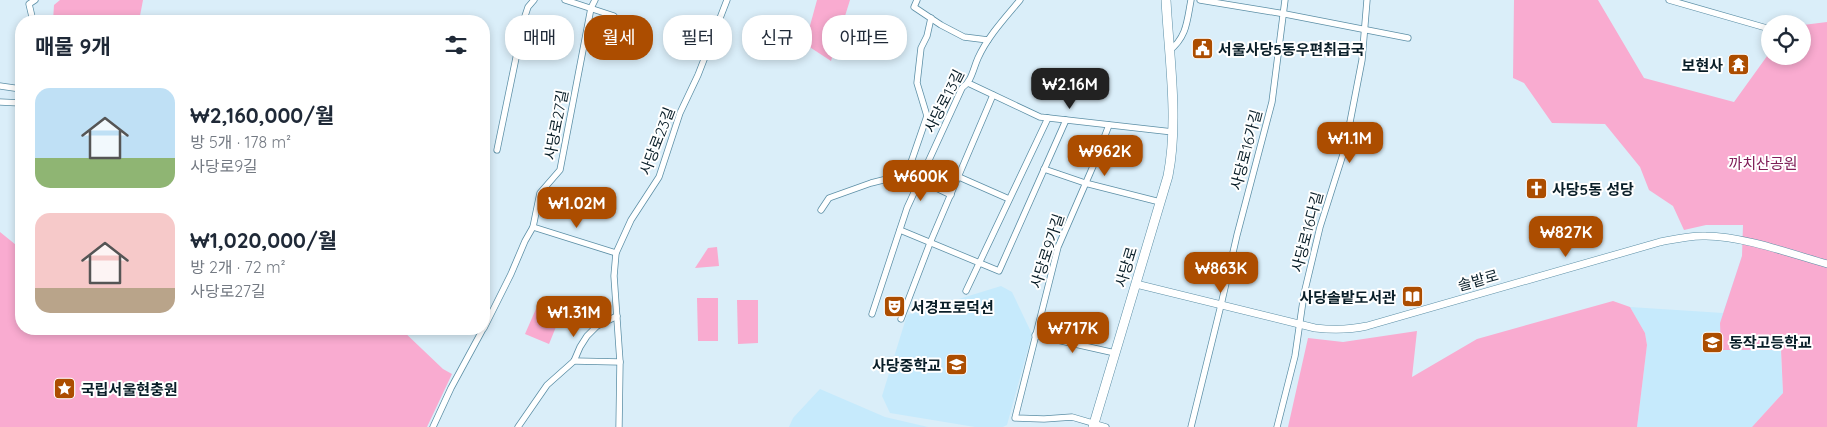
<!DOCTYPE html>
<html lang="ko">
<meta charset="utf-8">
<style>
body{margin:0;font-family:Quicksand,"Noto Sans KR",sans-serif;background:#f6f6f7;color:#1f2937;height:100vh;display:flex;flex-direction:column;font-size:19px;white-space:nowrap}
*{box-sizing:border-box;margin:0}
p{font-size:16px;color:#747a83}
.icon{flex:none;width:28px;height:28px;fill:none;stroke:currentColor;stroke-width:2;stroke-linecap:round;stroke-linejoin:round}
.map{position:relative;flex:1;overflow:hidden}
.details{position:absolute;left:15px;top:15px;width:475px;height:320px;display:flex;flex-direction:column;background:#fff;border-radius:20px;box-shadow:0 2px 8px #0003}
.details>*{flex:none}
.banner{position:absolute;left:505px;top:15px;width:475px;height:45px;display:flex;gap:10px}
.buttons{position:absolute;left:1761px;top:15px;display:grid;gap:10px}
.buttons a{display:grid;place-items:center;width:50px;height:50px;border-radius:50%;background:#fff;box-shadow:0 2px 8px #0003;font-size:25px}
.price{position:absolute;translate:-50% -42px;padding:0 11px;border-radius:10px;background:#ac4d00;color:#fff;font-size:16px;line-height:32px;filter:drop-shadow(0 1px 2px #0008)}
.price::after{content:'';position:absolute;left:50%;top:30px;width:15px;height:11px;margin-left:-8px;background:inherit;clip-path:polygon(0 0,100% 0,50% 100%)}
.price.active{background:#222;color:#fff}
ul{padding:0;list-style:none}
li{display:flex;align-items:center;gap:15px;height:125px;padding:0 20px}
li span{display:grid;place-items:center;flex:none;width:140px;height:100px;border-radius:15px;color:#555}
li>.icon{margin-inline-start:auto}
span .icon{width:60px;height:60px;fill:#fffc;stroke-width:1}
li b{font-size:21px}
h2{display:flex;justify-content:space-between;align-items:center;height:60px;padding:0 20px;font-size:21px}
.pill{padding:0 18px;border-radius:20px;background:#fff;box-shadow:0 2px 8px #0003;font-size:18px;line-height:45px}
.pill.active{background:#ac4d00;color:#fff}
.map>svg:first-child{display:block}
</style>
<div class="map">
<svg width="1827" height="427" viewBox="0 0 1827 427">
<rect width="100%" height="100%" fill="#daeef9"/>
<!-- built -->
<g fill="#c6eafc">
<polygon points="1742,256 1780,339 1783,393 1752,427 1637,427 1647,345 1645,333 1630,307 1723,313"/>
<polygon points="1001,286 1012,292 1032,334 1007,425 1003,427 975,427 890,413 882,396 907,315"/>
<polygon points="820,389 885,417 928,427 789,427 793,418"/>
</g>
<!-- green -->
<g fill="#f9abd0">
<polygon points="60,0 143,0 139,21 53,21 54,5"/>
<polygon points="817,0 850,0 831,61 805,44"/>
<polygon points="1514,0 1598,0 1644,78 1734,102 1770,52 1770,56 1802,56 1803,25 1827,22 1827,427 1752,427 1783,393 1781,350 1721,350 1720,323 1742,256 1743,225 1706,225 1684,230 1673,206 1649,190 1640,167 1605,124 1552,123 1524,83 1513,78"/>
<polygon points="0,232 21,249 21,329 401,329 443,369 452,374 427,427 0,427"/>
<polygon points="717,247 719,266 695,268 708,248"/>
<polygon points="697,298 718,298 718,341 698,341"/>
<polygon points="737,300 758,300 758,343 738,344"/>
<polygon points="1613,301 1630,307 1645,333 1647,345 1637,427 1288,427 1308,338 1343,342 1417,331 1412,377 1477,339"/>
<polygon points="539,302 562,312 549,344 525,334"/>
</g>
<g fill="none" stroke-linecap="round" stroke-linejoin="round">
<defs>
<g id="minor">
<polyline points="565,0 614,16"/>
<polyline points="917,0 914,7 941,25 964,37 988,40"/>
<polyline points="1200,0 1285,14 1408,38"/>
<polyline points="1669,0 1770,29"/>
<polyline points="33,21 29,4 35,0"/>
<path d="M1169,51C1187,37 1187,21 1191,0"/>
<polyline points="968,83 1040,117 1173,132"/>
<polyline points="0,86 21,89"/>
<polyline points="0,102 21,103"/>
<polyline points="497,150 524,19 528,7 534,0"/>
<polyline points="1044,169 1085,183 1160,202"/>
<polyline points="907,174 951,195"/>
<polyline points="959,177 1009,199"/>
<polyline points="821,210 829,198 871,183 907,174 927,116 917,83 921,48 927,36 931,18"/>
<polyline points="533,227 616,253"/>
<polyline points="900,230 999,271 1066,120"/>
<polyline points="966,291 1048,118"/>
<path d="M872,314L907,208L962,88C972,81 973,69 978,58C988,36 1005,18 1020,0"/>
<polyline points="901,319 930,243 993,95"/>
<polyline points="484,328 511,274 525,241 533,227 540,193 560,170 591,8 595,0"/>
<polyline points="1035,335 1115,353"/>
<polyline points="574,361 620,362"/>
<polyline points="433,427 451,388 483,329"/>
<polyline points="518,427 547,385 574,361 580,347 587,336 597,326 617,316"/>
<polyline points="619,427 620,362 614,276 616,253 631,220 659,177 680,113 698,75 727,0"/>
<polyline points="1106,427 1072,417 1044,419 1015,418 1058,247 1094,164 1109,125"/>
<polyline points="1191,427 1221,305 1237,235 1272,102 1285,0"/>
<polyline points="1277,427 1295,356 1304,294 1320,227 1345,148 1362,60 1367,0"/>
</g>
<path id="tertiary" d="M1136,284L1315,328C1333,330 1349,330 1367,326L1660,242C1675,239 1691,235 1706,236C1742,236 1792,254 1827,264"/>
<path id="primary" d="M1093,427L1168,176C1179,120 1169,57 1166,0"/>
</defs>
<!-- minor casing -->
<use href="#minor" stroke="#5c8fa6" stroke-width="7"/>
<!-- tertiary casing -->
<use href="#tertiary" stroke="#5c8fa6" stroke-width="8"/>
<!-- primary casing -->
<use href="#primary" stroke="#5c8fa6" stroke-width="10"/>
<!-- minor -->
<use href="#minor" stroke="#fff" stroke-width="5.5"/>
<!-- tertiary -->
<use href="#tertiary" stroke="#fff" stroke-width="7"/>
<!-- primary -->
<use href="#primary" stroke="#fff" stroke-width="9"/>
</g>
<!-- icons -->
<defs>
<symbol id="civic-square" viewBox="-11 -11 22 22"><rect x="-9" y="-9" width="18" height="18" rx="4" fill="#ac4d00" stroke="#fff"/><path d="M-.6-6.5H3V-4.5H.6V-3L4-1V1h2V6H-6V1h2V-1L-.6-3ZM-1.2 2.5V6h2.4V2.5Z" fill="#fff"/></symbol>
<symbol id="temple-square" viewBox="-11 -11 22 22"><rect x="-9" y="-9" width="18" height="18" rx="4" fill="#ac4d00" stroke="#fff"/><path d="M0-6L5-2H3V0L6.5 2.5H4V6H1.5V3h-3V6H-4V2.5H-6.5L-3 0V-2H-5Z" fill="#fff"/></symbol>
<symbol id="church-square" viewBox="-11 -11 22 22"><rect x="-9" y="-9" width="18" height="18" rx="4" fill="#ac4d00" stroke="#fff"/><path d="M-1.2-6h2.4v3.5h3.3v2.4h-3.3V6h-2.4V-.1h-3.3v-2.4h3.3Z" fill="#fff"/></symbol>
<symbol id="library-square" viewBox="-11 -11 22 22"><rect x="-9" y="-9" width="18" height="18" rx="4" fill="#ac4d00" stroke="#fff"/><path d="M-6-4Q-3-5.5-.7-3.5V5Q-3 3-6 4ZM6-4Q3-5.5 .7-3.5V5Q3 3 6 4Z" fill="#fff"/></symbol>
<symbol id="theatre-square" viewBox="-11 -11 22 22"><rect x="-9" y="-9" width="18" height="18" rx="4" fill="#ac4d00" stroke="#fff"/><path d="M-5-5.5Q0-4 5-5.5V0Q5 5 0 6Q-5 5-5 0ZM-3.3-2.5H-1v1.5H-3.3ZM1-2.5H3.3v1.5H1ZM-2.8 1Q0 5.5 2.8 1Z" fill="#fff"/></symbol>
<symbol id="school-square" viewBox="-11 -11 22 22"><rect x="-9" y="-9" width="18" height="18" rx="4" fill="#ac4d00" stroke="#fff"/><path d="M0-5L7-2L0 1L-7-2ZM-4 1L0 2.5L4 1V4Q0 6-4 4Z" fill="#fff"/></symbol>
<symbol id="sight-square" viewBox="-11 -11 22 22"><rect x="-9" y="-9" width="18" height="18" rx="4" fill="#ac4d00" stroke="#fff"/><path d="M0-6L1.8-2.2L6-1.7L2.9 1.2L3.7 5.4L0 3.3L-3.7 5.4L-2.9 1.2L-6-1.7L-1.8-2.2Z" fill="#fff"/></symbol>
</defs>
<g fill-rule="evenodd">
<use href="#civic-square" x="1190" y="36" width="25" height="25"/>
<use href="#temple-square" x="1726" y="52" width="25" height="25"/>
<use href="#church-square" x="1524" y="176" width="25" height="25"/>
<use href="#library-square" x="1400" y="284" width="25" height="25"/>
<use href="#theatre-square" x="882" y="294" width="25" height="25"/>
<use href="#school-square" x="1700" y="330" width="25" height="25"/>
<use href="#school-square" x="944" y="352" width="25" height="25"/>
<use href="#sight-square" x="52" y="376" width="25" height="25"/>
</g>
<g text-anchor="middle" dominant-baseline="central" stroke-width="4" stroke-linejoin="round" paint-order="stroke">
<!-- poi labels -->
<g font-size="15" font-weight="bold" fill="#091e28" stroke="#fff" text-anchor="start">
<text x="1218" y="49">서울사당5동우편취급국</text>
<text x="1723" y="65" text-anchor="end">보현사</text>
<text x="1552" y="189">사당5동 성당</text>
<text x="1396" y="297" text-anchor="end">사당솔밭도서관</text>
<text x="911" y="307">서경프로덕션</text>
<text x="1729" y="342">동작고등학교</text>
<text x="941" y="365" text-anchor="end">사당중학교</text>
<text x="81" y="389">국립서울현충원</text>
</g>
<!-- street labels -->
<g font-size="15" fill="#091e28" stroke="#fff">
<text transform="translate(944 101) rotate(-63)">사당로13길</text>
<text transform="translate(556 125) rotate(-79)">사당로27길</text>
<text transform="translate(657 141) rotate(-69)">사당로23길</text>
<text transform="translate(1246 150) rotate(-75)">사당로16가길</text>
<text transform="translate(1307 232) rotate(-75)">사당로16다길</text>
<text transform="translate(1047 251) rotate(-72)">사당로9가길</text>
<text transform="translate(1126 267) rotate(-73)">사당로</text>
<text transform="translate(1478 280) rotate(-16)">솔밭로</text>
</g>
<!-- park labels -->
<g font-size="15" fill="#801e58" stroke="#fff">
<text x="1763" y="163">까치산공원</text>
</g>
</g>
</svg>
<div class="buttons">
<a><svg class="icon" aria-label="locate" viewBox="0 0 24 24"><circle cx="12" cy="12" r="6"/><path d="M12 2v4M12 18v4M2 12h4M18 12h4"/></svg></a>
</div>
<b class="price active" style="left:1070px;top:110px">₩2.16M</b>
<b class="price" style="left:1350px;top:164px">₩1.1M</b>
<b class="price" style="left:1105px;top:177px">₩962K</b>
<b class="price" style="left:921px;top:202px">₩600K</b>
<b class="price" style="left:577px;top:229px">₩1.02M</b>
<b class="price" style="left:1566px;top:258px">₩827K</b>
<b class="price" style="left:1221px;top:294px">₩863K</b>
<b class="price" style="left:574px;top:338px">₩1.31M</b>
<b class="price" style="left:1073px;top:354px">₩717K</b>
<div class="banner">
<a class="pill">매매</a>
<a class="pill active">월세</a>
<a class="pill">필터</a>
<a class="pill">신규</a>
<a class="pill">아파트</a>
</div>
<section class="details">
<h2>매물 9개<svg class="icon" aria-label="filters" viewBox="0 0 24 24"><path d="M4 7h16M4 17h16"/><circle cx="9" cy="7" r="2"/><circle cx="15" cy="17" r="2"/></svg></h2>
<ul>
<li><span style="background:linear-gradient(#bfe0f5 70%,#8fb573 0)"><svg class="icon" aria-label="home" viewBox="0 0 24 24"><path d="M3 11l9-7 9 7M6 9v11h12V9"/></svg></span><div><b>₩2,160,000/월</b><p>방 5개 · 178 m²</p><p>사당로9길</p></div></li>
<li><span style="background:linear-gradient(#f6c9c9 75%,#b9a48a 0)"><svg class="icon" aria-label="home" viewBox="0 0 24 24"><path d="M3 11l9-7 9 7M6 9v11h12V9"/></svg></span><div><b>₩1,020,000/월</b><p>방 2개 · 72 m²</p><p>사당로27길</p></div></li>
</ul>
</section>
</div>
